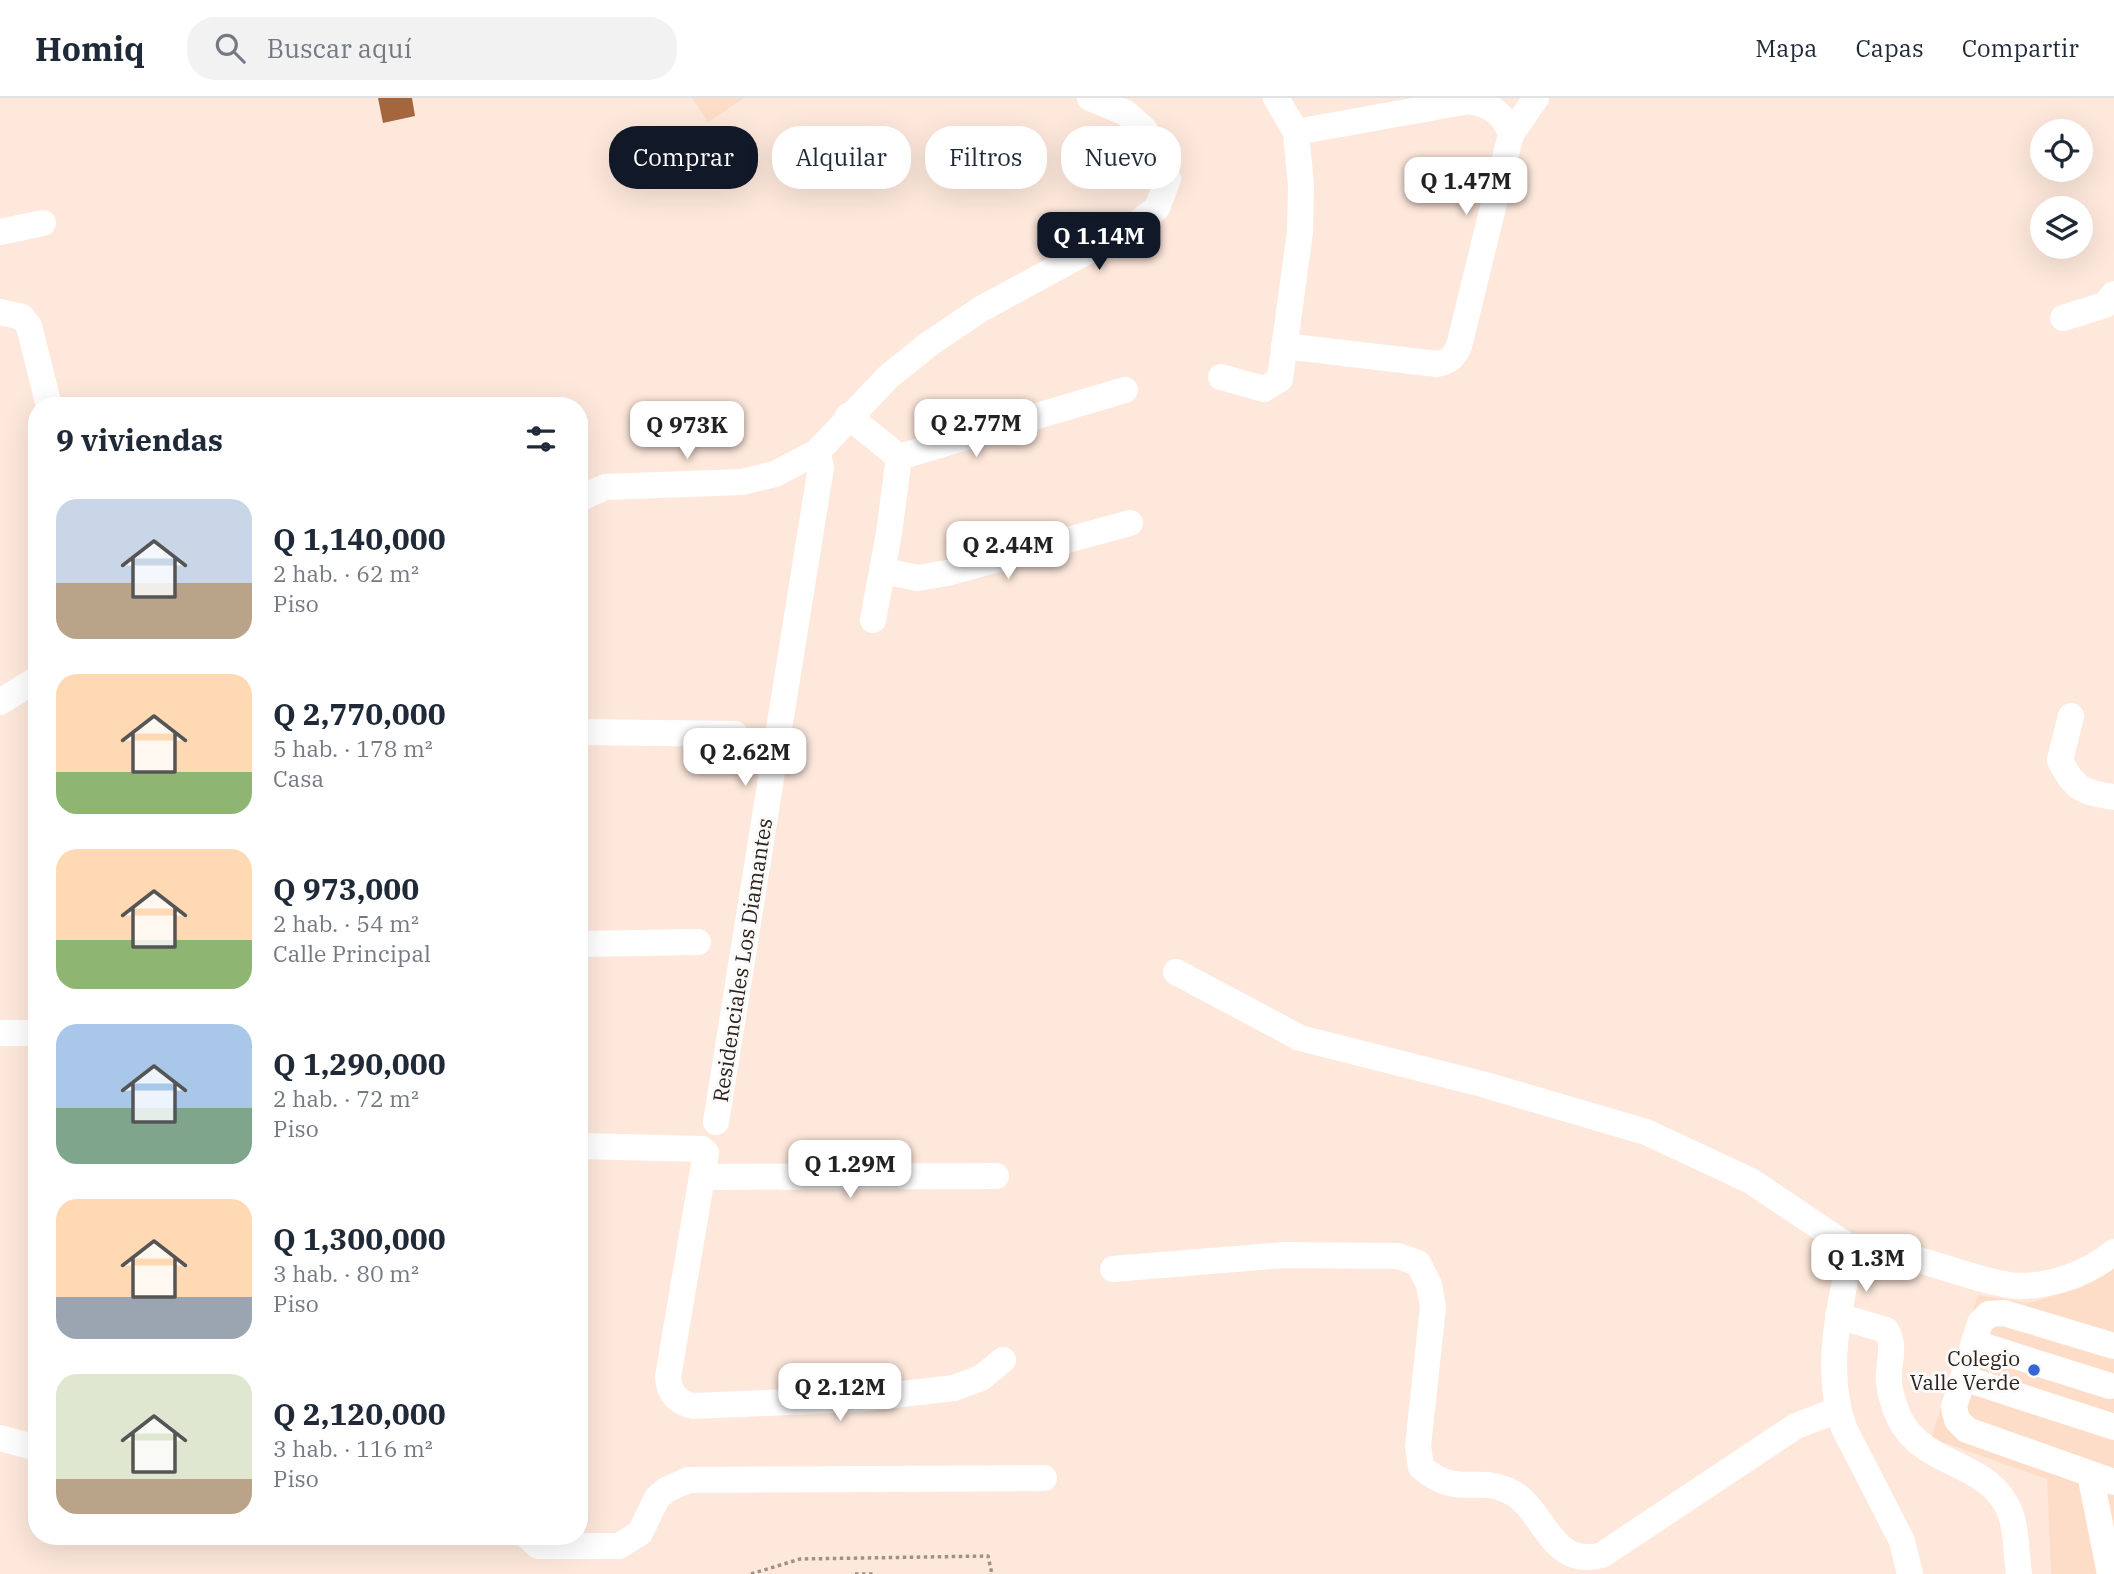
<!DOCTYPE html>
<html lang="es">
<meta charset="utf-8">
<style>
body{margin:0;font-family:"IBM Plex Serif",serif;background:#f2f2f3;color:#1f2937;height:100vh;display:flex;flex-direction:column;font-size:26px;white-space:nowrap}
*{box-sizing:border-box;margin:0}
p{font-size:23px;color:#747a83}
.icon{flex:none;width:38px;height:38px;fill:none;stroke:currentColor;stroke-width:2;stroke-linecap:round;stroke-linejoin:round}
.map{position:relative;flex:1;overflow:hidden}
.sheet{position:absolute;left:28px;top:299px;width:560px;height:1148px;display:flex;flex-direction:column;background:#fff;border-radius:28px;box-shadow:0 7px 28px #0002}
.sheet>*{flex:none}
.top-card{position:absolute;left:609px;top:28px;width:665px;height:63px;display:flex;gap:14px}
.tools{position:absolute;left:2030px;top:21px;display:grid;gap:14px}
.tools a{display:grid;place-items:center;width:63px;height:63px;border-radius:50%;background:#fff;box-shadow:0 7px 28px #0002;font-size:35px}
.price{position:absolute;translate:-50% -60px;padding:0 16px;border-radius:14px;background:#fff;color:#222;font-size:23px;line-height:46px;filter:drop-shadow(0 2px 4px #0008)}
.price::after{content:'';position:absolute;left:50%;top:42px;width:21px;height:16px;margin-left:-10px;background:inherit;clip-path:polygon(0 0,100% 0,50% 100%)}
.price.active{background:#111827;color:#fff}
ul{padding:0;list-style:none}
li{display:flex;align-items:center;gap:21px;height:175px;padding:0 28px}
li span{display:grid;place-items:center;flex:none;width:196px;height:140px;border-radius:21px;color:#555}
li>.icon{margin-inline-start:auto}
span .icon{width:84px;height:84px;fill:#fffc;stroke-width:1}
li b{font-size:30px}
h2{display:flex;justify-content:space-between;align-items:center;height:84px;padding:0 28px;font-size:30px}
.chip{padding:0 24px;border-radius:28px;background:#fff;box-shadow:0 7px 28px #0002;font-size:24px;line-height:63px}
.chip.active{background:#111827;color:#fff}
header{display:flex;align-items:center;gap:42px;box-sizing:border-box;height:98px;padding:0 35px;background:#fff;border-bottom:2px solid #e0e1e3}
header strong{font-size:33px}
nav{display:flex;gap:38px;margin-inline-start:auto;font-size:24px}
.search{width:490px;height:63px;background:#f2f2f3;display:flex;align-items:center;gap:18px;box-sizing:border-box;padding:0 24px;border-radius:28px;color:#747a83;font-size:26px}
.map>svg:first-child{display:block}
</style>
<header>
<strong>Homiq</strong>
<div class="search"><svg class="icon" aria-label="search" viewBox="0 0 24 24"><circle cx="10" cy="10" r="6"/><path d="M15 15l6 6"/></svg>Buscar aquí</div>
<nav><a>Mapa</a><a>Capas</a><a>Compartir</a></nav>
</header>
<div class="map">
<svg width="2114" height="1476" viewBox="0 0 2114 1476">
<rect width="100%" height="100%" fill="#fee8dc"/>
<!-- built -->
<g fill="#feddc8">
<polygon points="692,0 744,0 708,24"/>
<polygon points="2114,1168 2114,1476 2051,1476 2047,1381 1931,1340 1978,1197 2029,1205 2080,1190"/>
</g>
<!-- building -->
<polygon fill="#a4663c" points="378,0 412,0 415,18 383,25"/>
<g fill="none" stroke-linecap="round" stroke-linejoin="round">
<!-- path -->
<g stroke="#a29086" stroke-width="3.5" stroke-dasharray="3.5 3.5" stroke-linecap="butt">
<polyline points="751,1476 800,1461 988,1458 992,1476"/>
<polyline points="855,1476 876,1476"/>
</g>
<!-- minor -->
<g stroke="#fff" stroke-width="26">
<polyline points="1511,36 1536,0"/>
<polyline points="0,134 43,125"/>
<polyline points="0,214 22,219 29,228 49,308"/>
<polyline points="2063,220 2105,207 2114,196"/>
<path d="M1284,248L1437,266C1449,264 1454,259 1459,248L1511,36C1503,15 1491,7 1469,3L1296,34"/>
<polyline points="1221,279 1264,291 1280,281 1300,134 1301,88 1296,34 1276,0"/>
<polyline points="848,318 899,359 1125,292"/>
<polyline points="579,401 605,389 742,384 775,376 817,354 888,279 929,246 981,211 1134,128 1157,110 1168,81 1156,50 1144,31 1126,15 1090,0"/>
<polyline points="883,473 918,480 947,475 1130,425"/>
<polyline points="873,522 889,435 899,359"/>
<polyline points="0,604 37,581"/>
<path d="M2071,618L2060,662C2073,690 2083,695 2114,699"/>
<polyline points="579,634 735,636"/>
<polyline points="579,846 698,844"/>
<polyline points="1176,874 1300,940 1482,986 1646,1034 1751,1083 1846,1147 1854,1158"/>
<polyline points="0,935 37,935"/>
<polyline points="716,1024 821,369 817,354"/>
<path d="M579,1048L702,1051L706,1055L668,1279C669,1296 678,1305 694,1308L860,1301L954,1290L981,1280L1003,1262"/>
<polyline points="704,1079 996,1078"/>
<path d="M1113,1171L1285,1157L1398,1158L1418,1165L1429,1187L1433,1209L1418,1348L1421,1369C1457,1400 1475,1378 1507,1392C1546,1409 1548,1471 1602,1457L1796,1328L1838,1312"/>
<path d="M1838,1218L1886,1232C1897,1250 1887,1265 1889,1284C1890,1296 1896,1315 1902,1325C1929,1371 1992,1363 2011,1417C2017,1435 2016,1457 2019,1476"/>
<polyline points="1974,1245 2110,1288"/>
<polyline points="2114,1248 2004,1215 1989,1216 1980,1225 1954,1309 1957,1322 1967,1332 2114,1384"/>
<polyline points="1963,1280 2114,1329"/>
<polyline points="0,1340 37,1350"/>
<polyline points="2090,1376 2110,1476"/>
<polyline points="527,1438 538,1448 619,1448 640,1435 657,1400 666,1392 688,1382 1044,1380"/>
<path d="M1910,1476L1902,1443L1844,1330C1825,1277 1837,1222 1848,1168C1852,1161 1855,1156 1863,1154C1891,1145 1979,1187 2020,1188C2053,1188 2089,1175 2114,1154"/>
</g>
</g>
<!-- markers -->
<circle fill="#3466d5" stroke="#fafafa" stroke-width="2.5" cx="2034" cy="1272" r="7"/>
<g text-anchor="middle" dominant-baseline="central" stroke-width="6" stroke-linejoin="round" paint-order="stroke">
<!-- street labels -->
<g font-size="21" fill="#2e221a" stroke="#fafafa">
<text transform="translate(742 862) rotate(-81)">Residenciales Los Diamantes</text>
</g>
<!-- poi labels -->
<g font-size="21" fill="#2e221a" stroke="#fafafa" text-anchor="end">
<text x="2020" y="1260">Colegio<tspan x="2020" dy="24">Valle Verde</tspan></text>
</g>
</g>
</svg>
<div class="tools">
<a><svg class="icon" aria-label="locate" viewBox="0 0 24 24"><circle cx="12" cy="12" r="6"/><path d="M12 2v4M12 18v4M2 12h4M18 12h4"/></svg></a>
<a><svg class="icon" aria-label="layers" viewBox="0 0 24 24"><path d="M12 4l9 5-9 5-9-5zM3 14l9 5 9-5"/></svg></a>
</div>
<b class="price" style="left:1466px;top:119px">Q 1.47M</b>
<b class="price active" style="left:1099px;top:174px">Q 1.14M</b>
<b class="price" style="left:976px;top:361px">Q 2.77M</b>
<b class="price" style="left:687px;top:363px">Q 973K</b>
<b class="price" style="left:1008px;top:483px">Q 2.44M</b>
<b class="price" style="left:745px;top:690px">Q 2.62M</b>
<b class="price" style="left:850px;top:1102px">Q 1.29M</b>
<b class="price" style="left:1866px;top:1196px">Q 1.3M</b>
<b class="price" style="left:840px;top:1325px">Q 2.12M</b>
<div class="top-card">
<a class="chip active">Comprar</a>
<a class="chip">Alquilar</a>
<a class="chip">Filtros</a>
<a class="chip">Nuevo</a>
</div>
<section class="sheet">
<h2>9 viviendas<svg class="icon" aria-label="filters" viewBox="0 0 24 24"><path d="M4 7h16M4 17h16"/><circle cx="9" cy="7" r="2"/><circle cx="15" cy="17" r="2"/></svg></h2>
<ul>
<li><span style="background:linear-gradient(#c9d6e8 60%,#b9a48a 0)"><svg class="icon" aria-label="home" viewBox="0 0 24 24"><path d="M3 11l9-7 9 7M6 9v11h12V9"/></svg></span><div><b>Q 1,140,000</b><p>2 hab. · 62 m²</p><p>Piso</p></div></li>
<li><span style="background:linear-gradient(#ffd9b3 70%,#8fb573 0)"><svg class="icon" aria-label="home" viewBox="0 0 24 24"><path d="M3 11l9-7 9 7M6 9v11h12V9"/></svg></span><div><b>Q 2,770,000</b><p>5 hab. · 178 m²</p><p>Casa</p></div></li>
<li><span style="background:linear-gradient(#ffd9b3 65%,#8fb573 0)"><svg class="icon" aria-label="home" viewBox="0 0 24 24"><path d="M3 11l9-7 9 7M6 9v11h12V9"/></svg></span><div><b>Q 973,000</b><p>2 hab. · 54 m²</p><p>Calle Principal</p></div></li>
<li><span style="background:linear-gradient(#a9c7e8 60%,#7fa58c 0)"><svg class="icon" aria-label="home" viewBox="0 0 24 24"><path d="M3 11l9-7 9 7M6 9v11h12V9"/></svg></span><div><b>Q 1,290,000</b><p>2 hab. · 72 m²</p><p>Piso</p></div></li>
<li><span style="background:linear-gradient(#ffd9b3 70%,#9aa5b1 0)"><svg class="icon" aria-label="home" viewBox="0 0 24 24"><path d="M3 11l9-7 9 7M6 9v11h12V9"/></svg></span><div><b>Q 1,300,000</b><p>3 hab. · 80 m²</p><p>Piso</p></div></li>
<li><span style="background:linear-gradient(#dfe7d0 75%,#b9a48a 0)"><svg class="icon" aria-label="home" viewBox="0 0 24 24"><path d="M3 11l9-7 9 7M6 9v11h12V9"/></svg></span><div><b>Q 2,120,000</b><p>3 hab. · 116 m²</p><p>Piso</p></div></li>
</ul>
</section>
</div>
